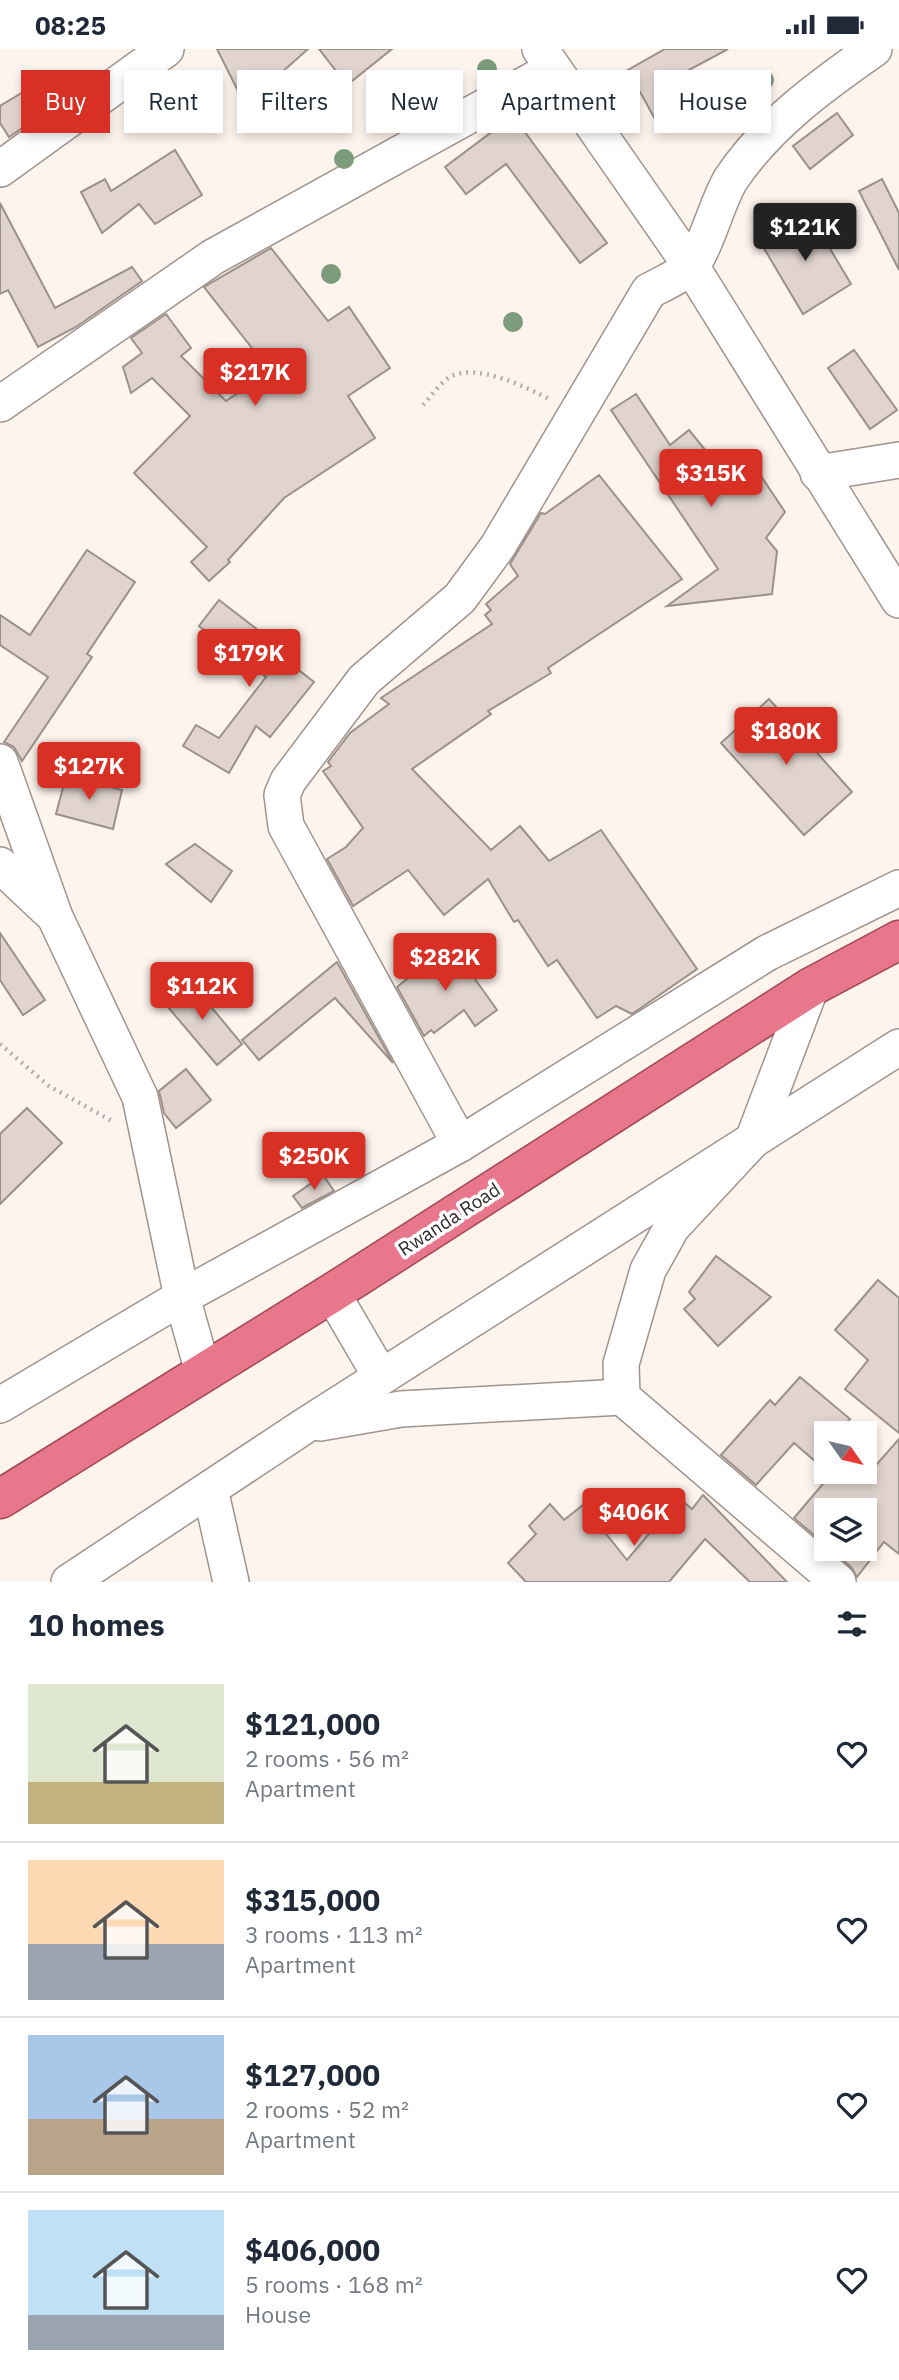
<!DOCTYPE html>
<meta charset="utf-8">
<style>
body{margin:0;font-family:"IBM Plex Sans",sans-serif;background:#f2f2f3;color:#1f2937;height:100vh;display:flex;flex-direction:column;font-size:26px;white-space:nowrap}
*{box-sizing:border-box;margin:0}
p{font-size:23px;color:#747a83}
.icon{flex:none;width:38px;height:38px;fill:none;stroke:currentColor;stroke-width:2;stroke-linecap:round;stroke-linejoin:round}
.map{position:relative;height:1533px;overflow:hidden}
.drawer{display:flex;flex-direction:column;background:#fff;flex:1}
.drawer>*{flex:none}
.guide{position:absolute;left:21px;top:21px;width:858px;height:63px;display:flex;gap:14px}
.needle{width:46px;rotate:124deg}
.tools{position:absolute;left:814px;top:1372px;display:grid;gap:14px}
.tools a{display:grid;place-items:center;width:63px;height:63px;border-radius:0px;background:#fff;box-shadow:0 4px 10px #0003;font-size:35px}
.price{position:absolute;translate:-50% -60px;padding:0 16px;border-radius:7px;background:#d93025;color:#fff;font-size:23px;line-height:46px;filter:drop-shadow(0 2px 4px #0008)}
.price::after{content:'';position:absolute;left:50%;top:42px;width:21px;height:16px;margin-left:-10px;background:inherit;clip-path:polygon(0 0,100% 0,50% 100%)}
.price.active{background:#222;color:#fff}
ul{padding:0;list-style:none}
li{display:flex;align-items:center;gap:21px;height:175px;padding:0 28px}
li+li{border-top:2px solid #e0e1e3}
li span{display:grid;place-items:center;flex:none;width:196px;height:140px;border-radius:0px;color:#555}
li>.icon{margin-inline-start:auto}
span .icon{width:84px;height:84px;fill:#fffc;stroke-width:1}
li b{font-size:30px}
h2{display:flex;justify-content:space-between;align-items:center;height:84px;padding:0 28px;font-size:30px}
.pill{padding:0 24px;border-radius:0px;background:#fff;box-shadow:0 4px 10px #0003;font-size:24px;line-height:63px}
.pill.active{background:#d93025;color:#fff}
.status{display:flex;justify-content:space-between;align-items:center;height:49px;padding:0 35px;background:#fff;direction:ltr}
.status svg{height:19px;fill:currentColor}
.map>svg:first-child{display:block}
</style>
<div class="status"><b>08:25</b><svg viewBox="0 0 49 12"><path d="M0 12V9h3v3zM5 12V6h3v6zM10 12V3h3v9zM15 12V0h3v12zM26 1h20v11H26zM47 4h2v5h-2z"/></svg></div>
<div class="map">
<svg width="899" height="1533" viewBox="0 0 899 1533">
<rect width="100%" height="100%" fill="#fef4ee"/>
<!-- building -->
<g fill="#e1d4ce" stroke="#9c918a" stroke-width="2">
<polygon points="217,0 308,0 245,56"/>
<polygon points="319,0 392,0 347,36"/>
<polygon points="665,0 728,0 674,29 692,63 661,81 628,21"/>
<polygon points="33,37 48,61 9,88 0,74 0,57"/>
<polygon points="837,64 853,86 810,120 793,97"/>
<polygon points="513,67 607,194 580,214 506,115 466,145 445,118"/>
<polygon points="175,101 202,146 155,175 139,155 102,184 81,143 105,130 111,142"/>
<polygon points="882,130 899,164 899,221 859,142"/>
<polygon points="0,154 55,259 132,218 142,232 76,278 38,298 8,241 0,245"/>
<polygon points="810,166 851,235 803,265 759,191"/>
<polygon points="271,199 328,272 349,258 390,319 348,347 375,389 284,449 228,511 230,513 209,532 191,513 207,498 134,424 190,367 152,329 131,344 123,318 142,304 131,289 166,265 191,299 181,307 226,352 270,322 204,238"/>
<polygon points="854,301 897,361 870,380 828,319"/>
<polygon points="636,345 670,396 689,381 736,439 759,424 785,463 766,489 777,502 772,545 667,557 718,520 611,361"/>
<polygon points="599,426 682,530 548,619 551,624 488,662 491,665 412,720 491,801 520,777 549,812 601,781 697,920 632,965 616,957 597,969 557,911 548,917 518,871 514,873 488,830 444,866 408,821 353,857 327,810 346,798 363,779 323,722 331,717 328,713 350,684 389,655 381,649 492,575 485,566 491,561 486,555 518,527 510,515 541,464 545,465"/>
<polygon points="87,501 135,533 87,605 92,608 22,712 14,698 4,693 48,628 0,596 0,566 30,586"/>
<polygon points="219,551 280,598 276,603 314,633 270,688 256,677 229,724 183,697 196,676 219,689 266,628 199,577"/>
<polygon points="769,650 852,743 804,786 721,694"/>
<polygon points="66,727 122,741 113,780 56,765"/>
<polygon points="195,795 232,822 211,853 166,815"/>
<polygon points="0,884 45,951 23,966 0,931"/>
<polygon points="450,895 497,961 475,977 464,961 434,984 431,981 424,987 397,938"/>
<polygon points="337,913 393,1014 335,949 259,1011 242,991"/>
<polygon points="187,929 242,995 217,1016 162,951"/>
<polygon points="186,1020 211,1051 176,1079 164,1064 159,1042"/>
<polygon points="27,1059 62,1094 0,1155 0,1085"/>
<polygon points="323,1126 334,1142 302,1159 293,1147"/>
<polygon points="716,1207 771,1248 718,1297 684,1260 695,1250 689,1243"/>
<polygon points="878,1231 899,1249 899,1384 845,1340 868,1311 835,1281"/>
<polygon points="800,1328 850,1370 838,1384 826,1384 826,1400 816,1413 794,1394 756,1436 721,1406 770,1351 775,1356"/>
<polygon points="899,1390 899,1505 884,1493 857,1528 851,1518 830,1500 864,1500 864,1461 826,1461 826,1496 794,1469 833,1423 870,1423"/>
<polygon points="703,1446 787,1533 750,1533 705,1490 669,1533 526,1533 508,1514 536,1485 529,1477 550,1455 564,1471 583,1456 627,1511 679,1449 692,1460"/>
</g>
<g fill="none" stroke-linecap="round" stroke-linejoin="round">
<defs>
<g id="minor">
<polyline points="540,0 691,217 899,551"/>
<polyline points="0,120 166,0"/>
<polyline points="0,355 213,208 553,20"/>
<polyline points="818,424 899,411"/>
<polyline points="0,713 55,868 140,1048 182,1248 203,1323"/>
<polyline points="0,816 50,863"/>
<path d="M460,1095L286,777L282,746L288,732L364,631L460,549L498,497L649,242C662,235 681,227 691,217C705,202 718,150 731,130C768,75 821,37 874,0"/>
<polyline points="332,1244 381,1328"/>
<polyline points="622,1348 621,1315 648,1221 672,1178 753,1091 811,938"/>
<polyline points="0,1356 182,1248 460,1095 767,904 899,839"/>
<polyline points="320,1374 401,1360 622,1348 838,1533"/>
<polyline points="210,1440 231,1533"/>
<polyline points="69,1533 306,1376 899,998"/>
</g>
<polyline id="trunk" points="0,1450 332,1244 811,938 899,891"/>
</defs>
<!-- minor casing -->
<use href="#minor" stroke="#a0948e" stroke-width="38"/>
<!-- trunk casing -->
<use href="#trunk" stroke="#a44655" stroke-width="41"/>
<!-- path -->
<g stroke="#b4aca7" stroke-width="4.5" stroke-dasharray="2 5" stroke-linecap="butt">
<path d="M423,356C431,347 440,334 450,328C475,313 526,338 549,350"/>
<polyline points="0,995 49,1037 112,1072"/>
</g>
<!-- minor -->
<use href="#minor" stroke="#fff" stroke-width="35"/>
<!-- trunk -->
<use href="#trunk" stroke="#e8778b" stroke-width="38"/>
</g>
<!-- trees -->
<g fill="#7d9c7b">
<circle cx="487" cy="20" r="10"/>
<circle cx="764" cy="31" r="10"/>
<circle cx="157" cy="62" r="10"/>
<circle cx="344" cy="110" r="10"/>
<circle cx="331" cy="225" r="10"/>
<circle cx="513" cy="273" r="10"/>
</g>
<g text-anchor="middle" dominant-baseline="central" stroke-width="7" stroke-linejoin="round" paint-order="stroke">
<!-- street labels -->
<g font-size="19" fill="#2f2a27" stroke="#fff">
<text transform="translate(449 1170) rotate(-33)">Rwanda Road</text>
</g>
</g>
</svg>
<div class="tools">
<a><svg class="needle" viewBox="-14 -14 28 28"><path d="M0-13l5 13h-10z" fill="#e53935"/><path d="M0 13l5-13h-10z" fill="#747a83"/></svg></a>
<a><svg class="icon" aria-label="layers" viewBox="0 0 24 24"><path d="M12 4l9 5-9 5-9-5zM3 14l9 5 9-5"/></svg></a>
</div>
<b class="price active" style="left:805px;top:214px">$121K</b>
<b class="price" style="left:255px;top:359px">$217K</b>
<b class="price" style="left:711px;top:460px">$315K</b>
<b class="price" style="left:249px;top:640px">$179K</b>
<b class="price" style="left:786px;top:718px">$180K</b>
<b class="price" style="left:89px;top:753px">$127K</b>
<b class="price" style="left:445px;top:944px">$282K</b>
<b class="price" style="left:202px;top:973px">$112K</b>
<b class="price" style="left:314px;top:1143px">$250K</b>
<b class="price" style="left:634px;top:1499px">$406K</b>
<div class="guide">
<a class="pill active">Buy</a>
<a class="pill">Rent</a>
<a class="pill">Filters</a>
<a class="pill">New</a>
<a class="pill">Apartment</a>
<a class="pill">House</a>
</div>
</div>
<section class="drawer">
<h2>10 homes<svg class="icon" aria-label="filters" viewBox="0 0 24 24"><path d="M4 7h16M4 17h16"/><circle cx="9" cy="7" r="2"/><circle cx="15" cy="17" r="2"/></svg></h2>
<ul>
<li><span style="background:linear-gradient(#dfe7d0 70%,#c2b280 0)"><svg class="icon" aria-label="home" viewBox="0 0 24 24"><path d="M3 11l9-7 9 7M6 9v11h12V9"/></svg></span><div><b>$121,000</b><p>2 rooms · 56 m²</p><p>Apartment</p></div><svg class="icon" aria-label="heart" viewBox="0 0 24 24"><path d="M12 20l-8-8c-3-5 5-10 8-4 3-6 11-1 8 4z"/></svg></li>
<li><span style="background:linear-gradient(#ffd9b3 60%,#9aa5b1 0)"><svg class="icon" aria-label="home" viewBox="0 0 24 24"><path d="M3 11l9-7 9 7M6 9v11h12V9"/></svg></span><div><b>$315,000</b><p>3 rooms · 113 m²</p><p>Apartment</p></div><svg class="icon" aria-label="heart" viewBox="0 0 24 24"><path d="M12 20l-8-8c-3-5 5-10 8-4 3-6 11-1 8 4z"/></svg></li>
<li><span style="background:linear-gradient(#a9c7e8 60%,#b9a48a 0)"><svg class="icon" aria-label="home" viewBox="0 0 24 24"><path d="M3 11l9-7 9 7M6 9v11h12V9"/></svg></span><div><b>$127,000</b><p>2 rooms · 52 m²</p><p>Apartment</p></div><svg class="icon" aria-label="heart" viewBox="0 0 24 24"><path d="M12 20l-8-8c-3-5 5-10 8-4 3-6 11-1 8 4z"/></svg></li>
<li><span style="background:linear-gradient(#bfe0f5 75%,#9aa5b1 0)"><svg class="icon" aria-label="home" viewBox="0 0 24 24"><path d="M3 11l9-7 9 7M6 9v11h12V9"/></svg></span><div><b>$406,000</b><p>5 rooms · 168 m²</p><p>House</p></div><svg class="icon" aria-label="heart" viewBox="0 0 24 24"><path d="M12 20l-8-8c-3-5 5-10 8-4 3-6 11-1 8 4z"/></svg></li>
</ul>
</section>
